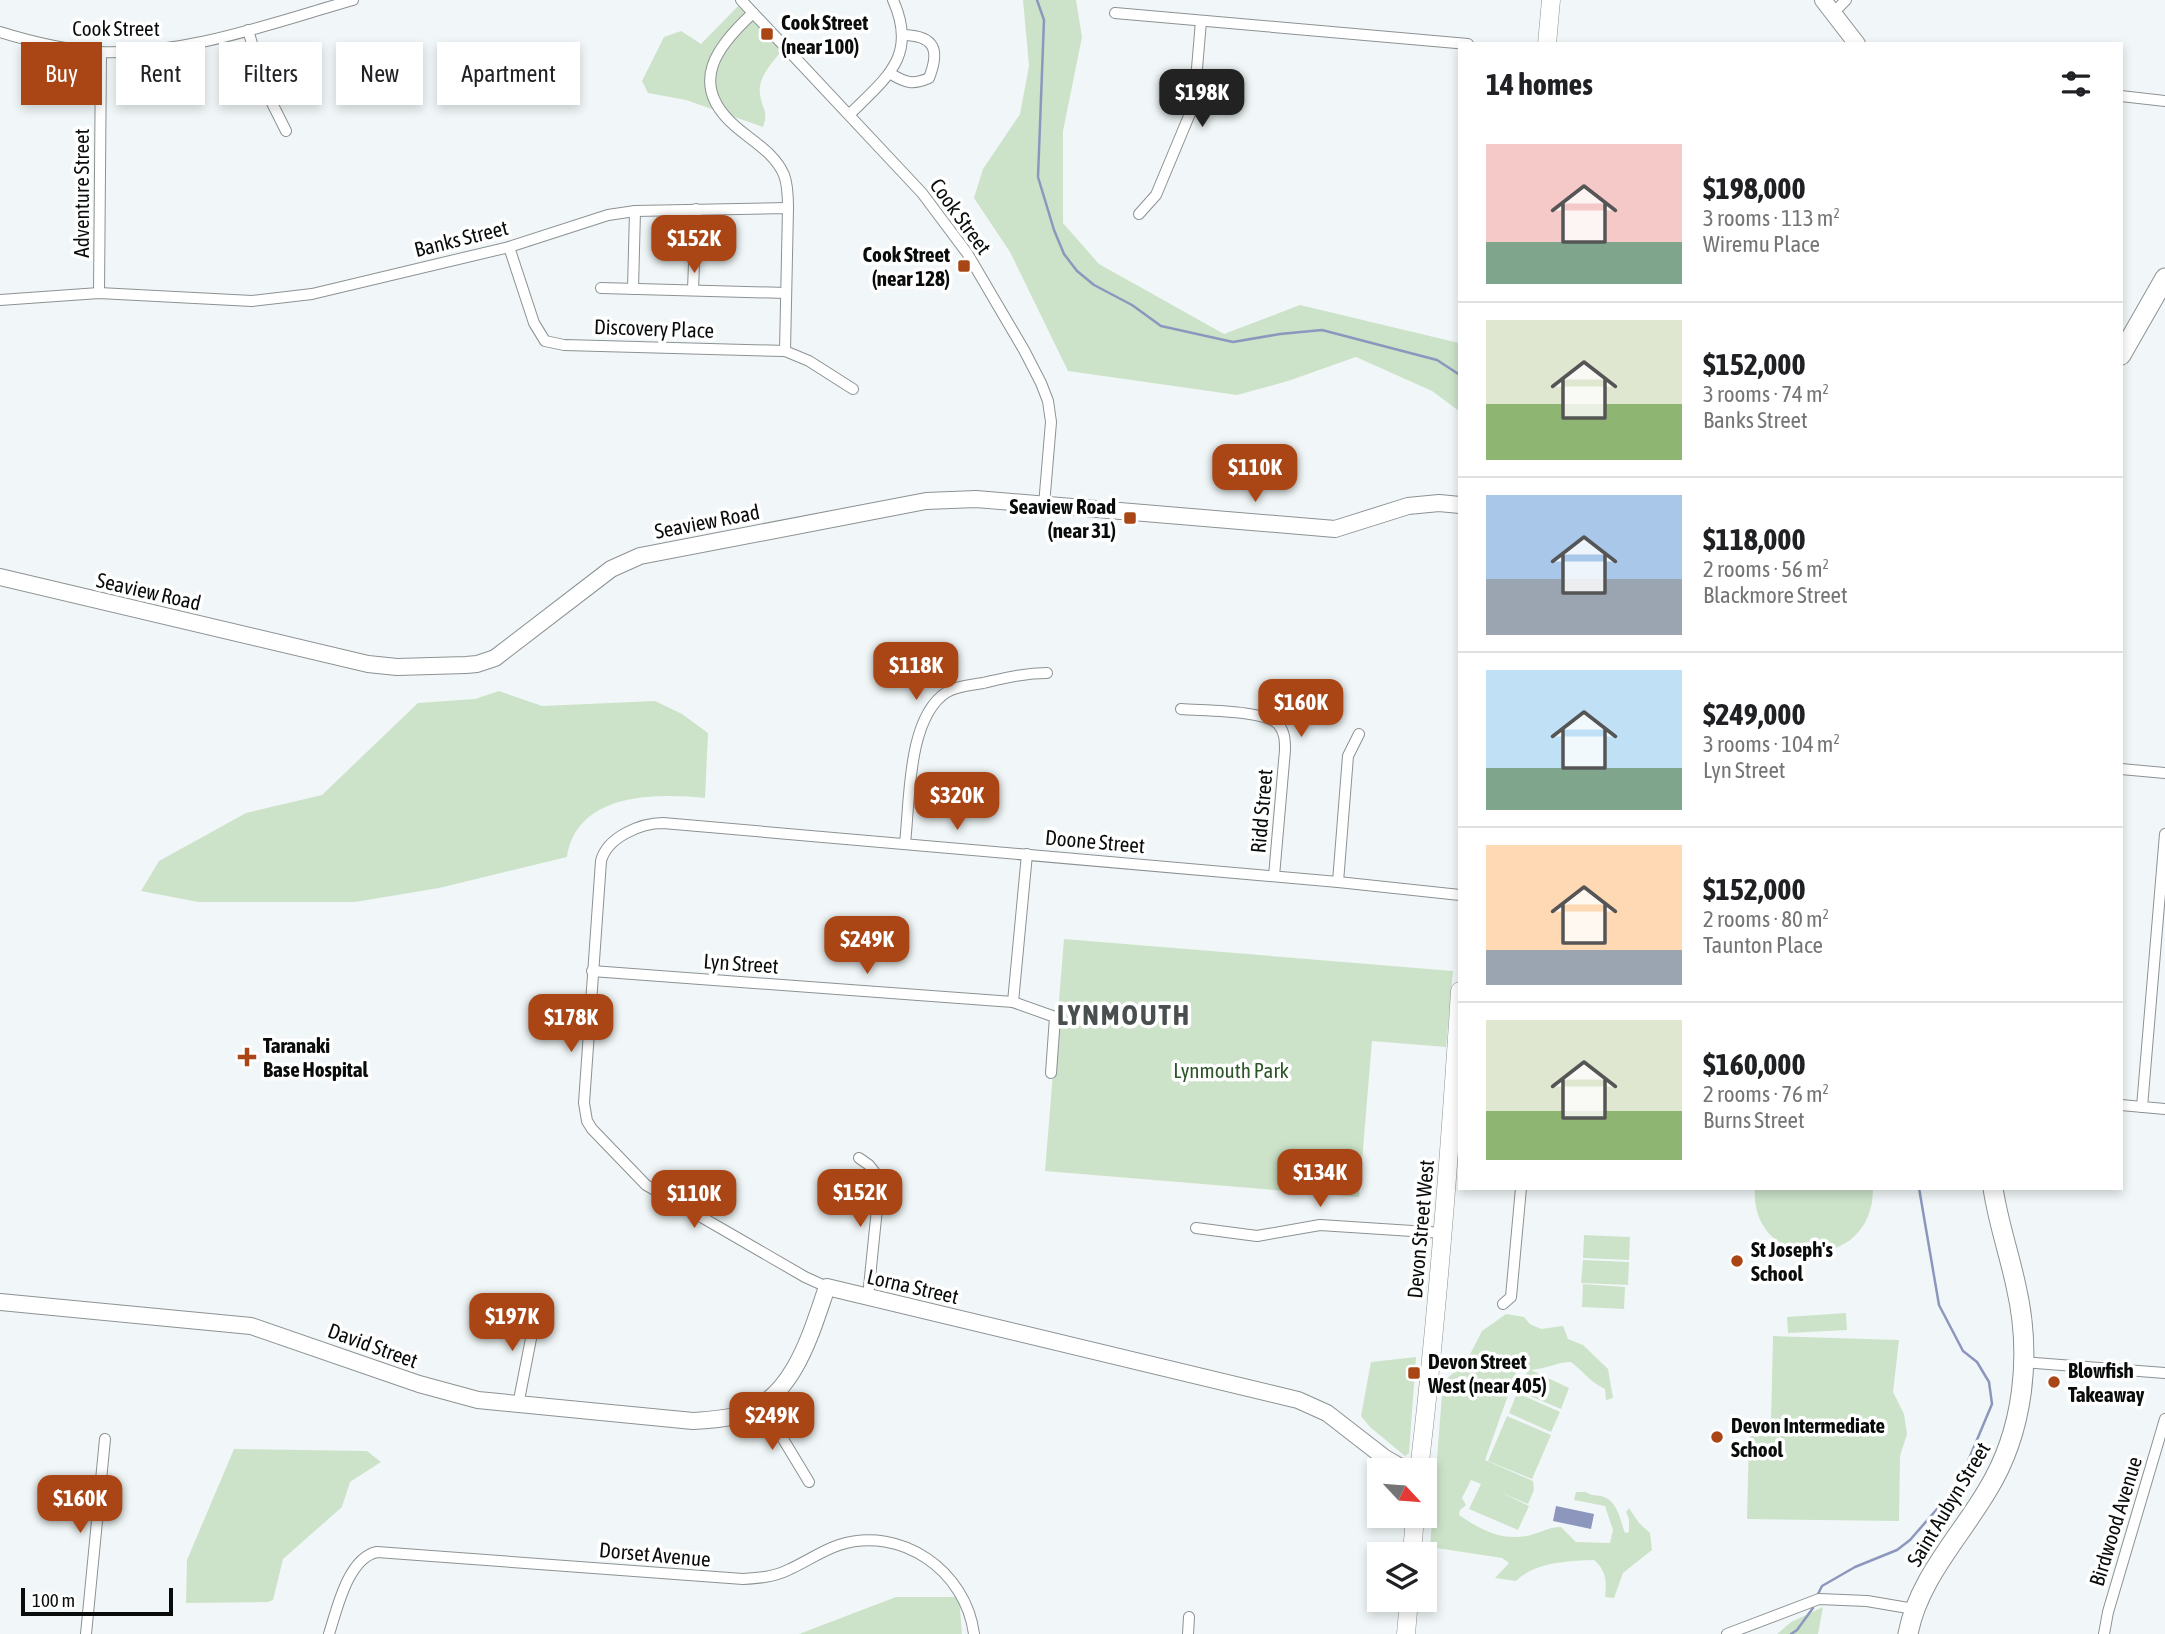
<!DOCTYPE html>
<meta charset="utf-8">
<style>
body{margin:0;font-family:"Asap Condensed",sans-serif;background:#f6f6f6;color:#202124;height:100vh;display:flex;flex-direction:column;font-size:26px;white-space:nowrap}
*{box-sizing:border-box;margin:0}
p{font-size:23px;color:#757577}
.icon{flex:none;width:38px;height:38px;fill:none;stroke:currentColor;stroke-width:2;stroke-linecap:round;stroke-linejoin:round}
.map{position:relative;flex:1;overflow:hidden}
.drawer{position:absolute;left:1458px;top:42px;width:665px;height:1148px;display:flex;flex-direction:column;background:#fff;border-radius:0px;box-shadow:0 4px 10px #0003}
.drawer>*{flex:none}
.guide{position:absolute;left:21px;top:42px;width:665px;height:63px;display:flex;gap:14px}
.needle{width:46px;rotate:116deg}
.buttons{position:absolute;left:1367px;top:1458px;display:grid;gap:14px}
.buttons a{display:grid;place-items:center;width:70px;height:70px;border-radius:0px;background:#fff;box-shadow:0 4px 10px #0003;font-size:35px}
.scale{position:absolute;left:21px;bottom:18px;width:152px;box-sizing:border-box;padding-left:7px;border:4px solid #0a0c0c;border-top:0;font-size:19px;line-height:24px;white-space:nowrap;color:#0a0c0c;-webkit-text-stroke:5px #fff;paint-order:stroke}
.price{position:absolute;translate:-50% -60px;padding:0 16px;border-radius:14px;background:#aa4616;color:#fff;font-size:23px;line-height:46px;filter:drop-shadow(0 2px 4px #0008)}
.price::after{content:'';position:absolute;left:50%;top:42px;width:21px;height:16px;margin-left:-10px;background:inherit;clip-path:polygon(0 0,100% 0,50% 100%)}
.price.current{background:#222;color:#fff}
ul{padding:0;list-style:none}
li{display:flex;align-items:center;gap:21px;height:175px;padding:0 28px}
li+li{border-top:2px solid #e0e0e0}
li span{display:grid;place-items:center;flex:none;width:196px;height:140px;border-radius:0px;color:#555}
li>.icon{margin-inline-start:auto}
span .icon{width:84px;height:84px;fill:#fffc;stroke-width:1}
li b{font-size:30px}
h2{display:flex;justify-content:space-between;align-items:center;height:84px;padding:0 28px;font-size:30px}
.pill{padding:0 24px;border-radius:0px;background:#fff;box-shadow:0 4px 10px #0003;font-size:24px;line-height:63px}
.pill.current{background:#aa4616;color:#fff}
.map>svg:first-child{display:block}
</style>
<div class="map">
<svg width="2165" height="1634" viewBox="0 0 2165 1634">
<rect width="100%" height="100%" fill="#f1f7f8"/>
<!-- green -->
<g fill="#cce3c9">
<polygon points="1023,0 1076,0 1082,37 1063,131 1063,223 1099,264 1224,334 1300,305 1459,343 1459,411 1432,391 1356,357 1288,381 1237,395 1068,371 1010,252 974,198 983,169 1020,114 1029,66"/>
<path d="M742,2L786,45C776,59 757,76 760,94C762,110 769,110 763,127L686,100L648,93L642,81L664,37L681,31L701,44Z"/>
<path d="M499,691L542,706L655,701L682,714L708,733L705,798C654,793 577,793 567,857L439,888L355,902H198L141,891L159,861L246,813L322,795L418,703L475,699Z"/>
<polygon points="1064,939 1453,971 1446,1047 1372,1041 1359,1197 1045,1171"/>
<path d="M1755,1188H1873C1874,1275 1749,1272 1755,1188Z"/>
<polygon points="1584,1235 1630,1237 1629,1260 1583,1258"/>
<polygon points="1583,1260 1629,1262 1628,1285 1581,1283"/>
<polygon points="1583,1284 1625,1287 1624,1309 1582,1307"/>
<polygon points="1846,1313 1847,1330 1788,1333 1787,1317"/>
<path d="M1506,1314L1524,1317L1530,1324L1541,1329L1563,1326L1568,1339L1583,1345L1608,1369L1613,1398L1606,1400L1605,1389C1590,1382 1584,1372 1571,1362C1557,1362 1546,1369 1531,1370L1569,1388L1561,1409L1518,1391L1528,1370H1517L1485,1460L1533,1481L1534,1490L1528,1504L1500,1492L1529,1506L1518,1530L1469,1509L1481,1484L1471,1480L1462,1498L1466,1505L1460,1510L1459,1515C1482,1531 1506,1543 1534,1534C1544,1531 1549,1527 1561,1527L1576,1542L1610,1543L1613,1530L1605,1506L1574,1500L1576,1492H1586C1592,1496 1594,1495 1601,1496C1618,1500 1620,1520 1625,1533L1629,1532V1519L1626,1512L1629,1508L1639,1523L1650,1533L1652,1550L1623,1573L1614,1598L1605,1597C1607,1582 1606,1570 1594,1560C1568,1561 1535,1562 1516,1581L1495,1578L1509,1563L1502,1558L1430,1547L1443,1382L1466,1362L1482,1331Z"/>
<polygon points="1773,1336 1899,1340 1893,1392 1904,1414 1907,1434 1900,1456 1899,1521 1747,1519 1749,1436 1788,1436 1788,1423 1771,1422"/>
<polygon points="1416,1357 1409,1453 1405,1456 1370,1427 1361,1416 1371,1362"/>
<polygon points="1517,1393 1560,1412 1551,1432 1509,1413"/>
<polygon points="1507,1416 1551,1435 1532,1479 1488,1461"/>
<polygon points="234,1449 367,1451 381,1462 350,1482 342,1507 283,1559 273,1600 268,1602 186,1603 187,1560"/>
<polygon points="896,1597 959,1597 962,1634 799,1634"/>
<polygon points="1823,1607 1818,1634 1777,1634 1791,1622"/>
</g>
<!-- water -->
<polygon fill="#8d97be" points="1556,1506 1594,1514 1591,1529 1553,1521"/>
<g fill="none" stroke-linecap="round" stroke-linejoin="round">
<!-- stream -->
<g stroke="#8d97be" stroke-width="2.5">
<polyline points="1037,0 1044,20 1038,177 1054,230 1064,254 1077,271 1094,285 1132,305 1161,326 1233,342 1280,334 1322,330 1437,360 1460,375"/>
<polyline points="1818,1594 1822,1586 1855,1567 1897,1550 1910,1540 1958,1485 1992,1404 1989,1382 1977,1362 1963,1351 1939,1305 1919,1188"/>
<polyline points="1791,1634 1797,1630 1813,1608"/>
</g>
<defs>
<g id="street">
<polyline points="741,0 922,193 967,253 1024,350 1041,383 1048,401 1051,422 1044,505"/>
<path d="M753,13C717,46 687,84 735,126C752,141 775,153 784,175C788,185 788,197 788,208"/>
<polyline points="1115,13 1468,44"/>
<polyline points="1833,13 1846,0"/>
<polyline points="248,30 266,91 286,131"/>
<path d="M0,32C32,42 66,50 100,52C187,55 272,23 353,0"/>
<path d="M891,74C906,83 913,85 929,78C940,50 935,36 904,35"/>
<polyline points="2121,96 2165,101"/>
<path d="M850,114C887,77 918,56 893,0"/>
<polyline points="1139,214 1156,195 1194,104 1201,21"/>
<polyline points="509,247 534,323 545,341 564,345 785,351 809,361 853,389"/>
<polyline points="601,288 786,293"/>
<polyline points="633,289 635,211"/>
<polyline points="693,290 696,209"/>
<polyline points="99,293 101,52"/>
<polyline points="0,300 99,293 252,301 312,294 509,247 608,215 635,211 788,208 785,351"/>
<path d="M1181,709C1202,711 1264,710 1278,724C1285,732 1285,741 1285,750L1274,876"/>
<polyline points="2121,769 2165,773"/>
<path d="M905,843C910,801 907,717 947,692C956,686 972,685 983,683C1005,678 1024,673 1047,673"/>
<polyline points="1338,882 1348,756 1359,734"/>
<polyline points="592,971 1013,1002 1055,1017 1051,1073"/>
<polyline points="1013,1002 1027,854"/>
<polyline points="2121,1105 2165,1109"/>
<polyline points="2142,1107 2165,834"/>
<polyline points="859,1158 869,1165 880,1179 868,1297"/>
<polyline points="1196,1228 1257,1236 1320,1225 1443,1233"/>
<path d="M827,1287L805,1277L646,1185L592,1129L587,1121L584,1103L601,861C607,837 641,823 663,823L1338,882L1460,895"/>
<polyline points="1503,1304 1511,1297 1521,1188"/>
<polyline points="2023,1362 2165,1373"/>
<polyline points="762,1404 809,1482"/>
<polyline points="518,1405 537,1308"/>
<polyline points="86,1634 105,1439"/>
<path d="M329,1634C337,1609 348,1558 377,1552L743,1579C759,1578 775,1577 790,1569C806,1562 821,1551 839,1545C901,1525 966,1571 974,1634"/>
<polyline points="1188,1634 1189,1617"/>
<polyline points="1727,1634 1819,1599 1867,1601 1914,1609"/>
<polyline points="2104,1634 2108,1612 2165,1419"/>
</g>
<g id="secondary">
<polyline points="1823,0 1857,44"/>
<polyline points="0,577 368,664 397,667 466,665 477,664 495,658 611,569 640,556 926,501 976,499 1335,529 1408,506 1439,503 1460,505"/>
<path d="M0,1302L251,1326L419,1384L478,1400L693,1421C710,1420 726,1419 742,1414C794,1398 811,1333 827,1287L1298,1400L1327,1413L1385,1458L1406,1470"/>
</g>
<g id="primary">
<polyline points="1547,44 1551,0"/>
<path d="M1419,1470C1438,1311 1450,1151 1460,991"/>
<polyline points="1412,1554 1415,1516"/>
<polyline points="1406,1634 1409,1600"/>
</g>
<g id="highway">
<polyline points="2121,355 2165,278"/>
<path d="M1908,1634C1918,1580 1959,1538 1987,1491C2024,1431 2032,1355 2016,1286C2009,1253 1998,1222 1993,1188"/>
</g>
</defs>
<!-- street casing -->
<use href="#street" stroke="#8c9293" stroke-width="12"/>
<!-- secondary casing -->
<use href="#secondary" stroke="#8c9293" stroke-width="18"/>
<!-- primary casing -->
<use href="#primary" stroke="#8c9293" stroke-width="19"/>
<!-- highway casing -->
<use href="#highway" stroke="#8c9293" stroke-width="21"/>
<!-- street -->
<use href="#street" stroke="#fff" stroke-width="10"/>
<!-- secondary -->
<use href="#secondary" stroke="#fff" stroke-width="16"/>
<!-- primary -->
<use href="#primary" stroke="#fff" stroke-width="18"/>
<!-- highway -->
<use href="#highway" stroke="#fff" stroke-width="19"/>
</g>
<!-- markers -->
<g fill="#aa4616" stroke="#fff" stroke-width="2.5">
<rect x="760" y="27" width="14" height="14" rx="3.5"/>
<rect x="957" y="259" width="14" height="14" rx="3.5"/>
<rect x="1123" y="511" width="14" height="14" rx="3.5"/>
<path d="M243.5 1046.5h7v7h7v7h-7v7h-7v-7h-7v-7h7z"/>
<circle cx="1737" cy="1261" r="7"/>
<rect x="1407" y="1366" width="14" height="14" rx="3.5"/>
<circle cx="2054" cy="1382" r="7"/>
<circle cx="1717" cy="1437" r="7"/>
</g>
<g text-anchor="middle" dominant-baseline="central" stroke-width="7" stroke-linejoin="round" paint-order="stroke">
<!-- poi labels -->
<g font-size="21" font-weight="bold" fill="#0a0c0c" stroke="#fff" text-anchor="start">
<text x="781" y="22">Cook Street<tspan x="781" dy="24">(near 100)</tspan></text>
<text x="950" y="254" text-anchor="end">Cook Street<tspan x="950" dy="24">(near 128)</tspan></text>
<text x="1116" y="506" text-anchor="end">Seaview Road<tspan x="1116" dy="24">(near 31)</tspan></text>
<text x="263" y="1045">Taranaki<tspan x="263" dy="24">Base Hospital</tspan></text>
<text x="1751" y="1249">St Joseph's<tspan x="1751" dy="24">School</tspan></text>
<text x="1428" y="1361">Devon Street<tspan x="1428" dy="24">West (near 405)</tspan></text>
<text x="2068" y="1370">Blowfish<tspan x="2068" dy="24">Takeaway</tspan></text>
<text x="1731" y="1425">Devon Intermediate<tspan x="1731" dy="24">School</tspan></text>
</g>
<!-- street labels -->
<g font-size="21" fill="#0a0c0c" stroke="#fff">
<text x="116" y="28">Cook Street</text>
<text transform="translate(81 193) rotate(-90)">Adventure Street</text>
<text transform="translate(961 216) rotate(54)">Cook Street</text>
<text transform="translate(461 238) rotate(-14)">Banks Street</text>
<text transform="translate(654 328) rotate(2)">Discovery Place</text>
<text transform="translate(707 521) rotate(-11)">Seaview Road</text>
<text transform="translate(149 591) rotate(13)">Seaview Road</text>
<text transform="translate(1261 811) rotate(-85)">Ridd Street</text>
<text transform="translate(1095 841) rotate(5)">Doone Street</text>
<text transform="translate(741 963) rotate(4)">Lyn Street</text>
<text transform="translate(1420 1229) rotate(-85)">Devon Street West</text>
<text transform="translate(913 1286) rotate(13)">Lorna Street</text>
<text transform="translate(373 1345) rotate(20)">David Street</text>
<text transform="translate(1948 1504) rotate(-59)">Saint Aubyn Street</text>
<text transform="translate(2115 1521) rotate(-73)">Birdwood Avenue</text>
<text transform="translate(655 1554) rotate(5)">Dorset Avenue</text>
</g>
<!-- park labels -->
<g font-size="21" fill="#2c5627" stroke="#fff">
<text x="1231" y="1070">Lynmouth Park</text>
</g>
<!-- district labels -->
<g font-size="28" font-weight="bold" letter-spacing="2" fill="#494e4f" stroke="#fff">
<text x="1124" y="1015">LYNMOUTH</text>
</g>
</g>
</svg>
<div class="buttons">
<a><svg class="needle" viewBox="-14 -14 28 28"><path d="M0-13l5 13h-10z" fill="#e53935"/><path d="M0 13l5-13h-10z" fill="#757577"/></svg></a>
<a><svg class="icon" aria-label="layers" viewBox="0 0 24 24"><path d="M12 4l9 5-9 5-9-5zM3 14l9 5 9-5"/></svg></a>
</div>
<div class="scale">100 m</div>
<b class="price current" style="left:1202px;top:129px">$198K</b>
<b class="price" style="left:694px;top:275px">$152K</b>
<b class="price" style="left:1255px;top:504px">$110K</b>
<b class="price" style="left:916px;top:702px">$118K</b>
<b class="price" style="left:1301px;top:739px">$160K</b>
<b class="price" style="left:957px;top:832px">$320K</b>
<b class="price" style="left:867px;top:976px">$249K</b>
<b class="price" style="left:571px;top:1054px">$178K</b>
<b class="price" style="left:1320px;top:1209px">$134K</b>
<b class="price" style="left:860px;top:1229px">$152K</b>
<b class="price" style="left:694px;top:1230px">$110K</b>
<b class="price" style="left:512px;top:1353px">$197K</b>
<b class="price" style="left:772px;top:1452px">$249K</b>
<b class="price" style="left:80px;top:1535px">$160K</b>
<div class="guide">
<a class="pill current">Buy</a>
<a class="pill">Rent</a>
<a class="pill">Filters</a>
<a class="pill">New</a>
<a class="pill">Apartment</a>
</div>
<section class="drawer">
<h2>14 homes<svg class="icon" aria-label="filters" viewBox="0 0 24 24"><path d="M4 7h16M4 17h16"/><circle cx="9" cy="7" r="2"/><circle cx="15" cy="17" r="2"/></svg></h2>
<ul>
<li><span style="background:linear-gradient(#f6c9c9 70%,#7fa58c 0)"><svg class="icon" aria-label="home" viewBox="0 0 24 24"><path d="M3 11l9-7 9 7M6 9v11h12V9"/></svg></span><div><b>$198,000</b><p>3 rooms · 113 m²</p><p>Wiremu Place</p></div></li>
<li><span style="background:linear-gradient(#dfe7d0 60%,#8fb573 0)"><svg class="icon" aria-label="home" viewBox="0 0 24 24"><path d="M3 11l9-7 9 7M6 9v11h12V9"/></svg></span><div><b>$152,000</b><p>3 rooms · 74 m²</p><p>Banks Street</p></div></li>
<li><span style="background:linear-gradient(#a9c7e8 60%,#9aa5b1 0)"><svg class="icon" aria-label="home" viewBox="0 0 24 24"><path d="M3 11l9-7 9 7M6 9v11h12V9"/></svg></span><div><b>$118,000</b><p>2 rooms · 56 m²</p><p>Blackmore Street</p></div></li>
<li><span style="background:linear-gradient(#bfe0f5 70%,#7fa58c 0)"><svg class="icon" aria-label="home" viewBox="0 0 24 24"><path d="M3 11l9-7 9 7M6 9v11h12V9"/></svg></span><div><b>$249,000</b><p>3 rooms · 104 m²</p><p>Lyn Street</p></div></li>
<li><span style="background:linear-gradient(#ffd9b3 75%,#9aa5b1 0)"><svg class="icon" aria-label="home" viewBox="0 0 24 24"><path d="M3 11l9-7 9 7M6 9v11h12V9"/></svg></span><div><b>$152,000</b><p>2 rooms · 80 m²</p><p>Taunton Place</p></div></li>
<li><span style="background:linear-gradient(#dfe7d0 65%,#8fb573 0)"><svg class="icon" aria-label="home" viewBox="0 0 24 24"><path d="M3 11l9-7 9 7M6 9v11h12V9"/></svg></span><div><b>$160,000</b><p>2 rooms · 76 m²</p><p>Burns Street</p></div></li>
</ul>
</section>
</div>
